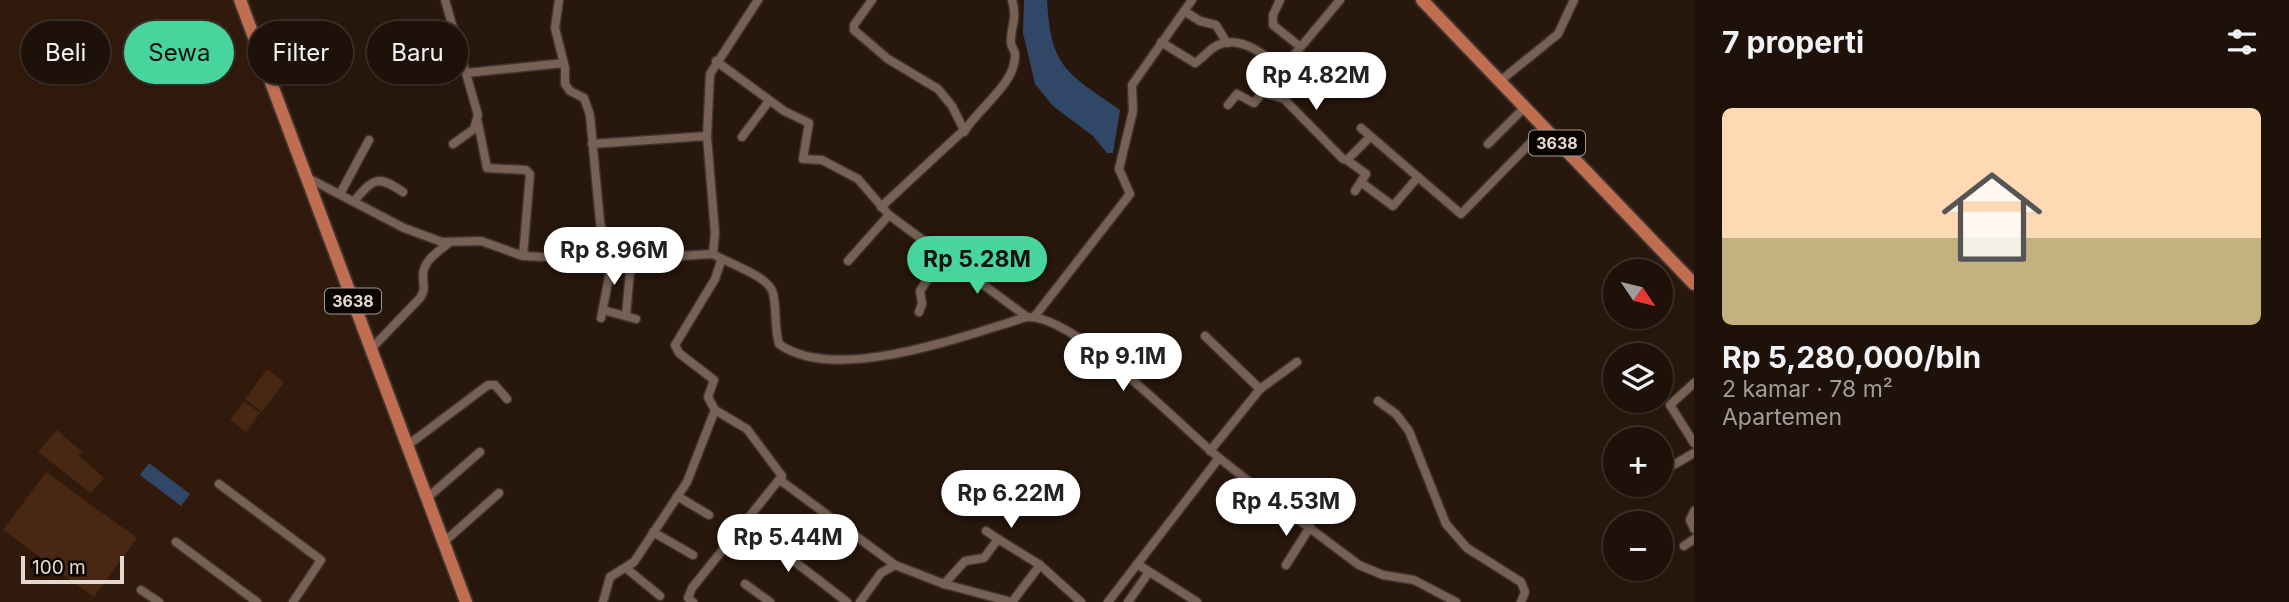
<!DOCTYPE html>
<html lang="id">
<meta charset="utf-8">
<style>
body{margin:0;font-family:Inter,sans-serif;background:#261a12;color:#f1f3f6;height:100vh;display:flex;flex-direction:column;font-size:26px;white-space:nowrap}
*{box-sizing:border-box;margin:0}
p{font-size:23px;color:#a19d9c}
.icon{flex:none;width:38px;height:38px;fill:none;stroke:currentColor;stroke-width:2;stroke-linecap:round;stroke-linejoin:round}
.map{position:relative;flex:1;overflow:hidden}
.details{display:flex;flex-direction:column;background:#1e1109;width:595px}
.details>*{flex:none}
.top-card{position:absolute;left:21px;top:21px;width:665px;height:63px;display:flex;gap:14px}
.needle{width:46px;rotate:125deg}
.fabs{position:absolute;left:1603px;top:259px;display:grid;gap:14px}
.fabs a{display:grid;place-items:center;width:70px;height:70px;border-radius:50%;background:#1e1109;box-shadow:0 2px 5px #0004,0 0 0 2px #3c312a;font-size:35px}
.scale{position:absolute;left:21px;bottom:18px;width:103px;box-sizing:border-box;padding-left:7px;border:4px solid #e4d8d1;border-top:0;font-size:19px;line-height:24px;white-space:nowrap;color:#e4d8d1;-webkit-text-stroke:5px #0b0502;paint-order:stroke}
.price{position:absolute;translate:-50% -60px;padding:0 16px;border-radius:24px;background:#fff;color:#222;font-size:23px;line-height:46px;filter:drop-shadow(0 2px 4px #0008)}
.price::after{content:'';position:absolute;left:50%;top:42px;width:21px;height:16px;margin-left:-10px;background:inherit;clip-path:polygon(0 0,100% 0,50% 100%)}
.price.current{background:#48d49d;color:#111}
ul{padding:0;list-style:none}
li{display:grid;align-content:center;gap:14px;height:371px;padding:0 28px}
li+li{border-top:2px solid #3c312a}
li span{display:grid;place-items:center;height:217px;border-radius:10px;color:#555}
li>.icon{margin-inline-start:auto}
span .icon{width:126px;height:126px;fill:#fffc;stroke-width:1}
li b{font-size:30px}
h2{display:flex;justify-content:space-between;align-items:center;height:84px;padding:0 28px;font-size:30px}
.tag{padding:0 24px;border-radius:32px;background:#1e1109;box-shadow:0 2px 5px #0004,0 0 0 2px #3c312a;font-size:24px;line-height:63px}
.tag.current{background:#48d49d;color:#111}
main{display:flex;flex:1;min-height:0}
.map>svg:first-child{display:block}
</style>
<main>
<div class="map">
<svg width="1694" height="602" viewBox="0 0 1694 602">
<rect width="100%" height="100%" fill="#28170c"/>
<!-- built -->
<polygon fill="#311a0c" points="0,0 231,0 456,602 0,602"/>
<!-- green -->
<g fill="#482713">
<polygon points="267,369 284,382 262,412 245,399"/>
<polygon points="244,401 260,413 246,432 230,420"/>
<polygon points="57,430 82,452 79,456 104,478 91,493 38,452"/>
<polygon points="46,472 137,538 94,597 3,530"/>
</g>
<!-- water -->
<g fill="#314768">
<path d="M1024,0H1047C1051,70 1067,72 1120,110L1113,153H1107L1093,136L1053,106L1035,84L1023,33Z"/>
<polygon points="149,463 190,494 181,506 140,475"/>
</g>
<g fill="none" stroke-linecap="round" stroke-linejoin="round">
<defs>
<g id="minor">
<polyline points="445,0 478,115 474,129 453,144"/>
<polyline points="559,0 555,28 565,68 565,84 570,91 584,98 590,115 600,222 609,260 609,277 601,318"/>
<polyline points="872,0 854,25 854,30 888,59 938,89 952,106 964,130 881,207"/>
<polyline points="1280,0 1273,15 1273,25 1298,45"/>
<polyline points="1184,11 1200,21 1216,25 1227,43"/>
<path d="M1161,42L1195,63C1203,58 1209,49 1218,45C1241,35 1264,55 1281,67"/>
<polyline points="716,61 784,111 809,123 803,159 822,160 858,179 889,215 943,255 920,291 922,304 919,312"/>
<polyline points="466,73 564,63"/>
<polyline points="1500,81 1558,34 1574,0"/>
<polyline points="1262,92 1284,99 1343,159 1347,160 1370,137"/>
<polyline points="1228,105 1237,94 1254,103 1340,0"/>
<polyline points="478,123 487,168 526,170 530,174 523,256"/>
<polyline points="1361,128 1461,214 1544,129"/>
<path d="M964,132C977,109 1017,83 1015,54C1015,50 1011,47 1011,43C1010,26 1018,20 1012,0"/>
<polyline points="742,137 769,101"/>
<polyline points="592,144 707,136"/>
<polyline points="1488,144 1524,108"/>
<polyline points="1347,160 1366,174 1355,191"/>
<path d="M308,178L404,228L442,242L481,241L523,256L609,260L713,254C727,263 769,276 773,293C777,309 774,327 779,344C836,385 965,335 1027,317C1074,314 1179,425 1218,457C1264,494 1312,530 1359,565L1383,575L1414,580L1456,602"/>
<polyline points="1362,183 1393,206 1418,177"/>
<polyline points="340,194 369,140"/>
<path d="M355,200C374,178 378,175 403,192"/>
<polyline points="713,254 715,233 707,136 710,74 758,0"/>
<polyline points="943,255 1027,317"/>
<polyline points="848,261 889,215"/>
<polyline points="603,310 636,319"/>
<polyline points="626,316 631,260"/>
<polyline points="1035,316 1130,194 1119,169 1133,111 1132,85 1192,0"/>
<polyline points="1205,336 1260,389"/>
<path d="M371,349L420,298C426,289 423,286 423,277C422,261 439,251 450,242"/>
<polyline points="1694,383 1670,405 1694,443"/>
<polyline points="1378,401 1396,414 1409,431 1446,524 1467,548 1521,582 1525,592 1521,602"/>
<polyline points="408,445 488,385 495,385 507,399"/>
<polyline points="1210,451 1260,389 1297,362"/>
<polyline points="1663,471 1694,453"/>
<polyline points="780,480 895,565"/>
<polyline points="219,484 321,560 293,602"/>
<polyline points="677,496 709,515"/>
<polyline points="427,498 480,452"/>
<polyline points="1694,511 1690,520 1694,529"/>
<polyline points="746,524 847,602"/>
<polyline points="986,531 998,539"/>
<polyline points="653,532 693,555"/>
<polyline points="176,542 257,602"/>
<polyline points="444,542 499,493"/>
<polyline points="1684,546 1694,539"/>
<polyline points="1137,564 1197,602"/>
<polyline points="1286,565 1310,527"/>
<polyline points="626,568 660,596"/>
<polyline points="745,584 770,602"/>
<polyline points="944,584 965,561 984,558 998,539 1040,565 1081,602"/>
<polyline points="141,590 159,602"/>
<polyline points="603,602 610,577 634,562 687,482 715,410 708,397 714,380 679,353 675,345 715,279 721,261"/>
<polyline points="693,602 688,598 692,588 782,476 747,429 715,410"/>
<polyline points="860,602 881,573 895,565 944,584 1012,602"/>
<polyline points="1012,602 1040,565"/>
<polyline points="1108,602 1219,458"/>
<polyline points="1128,602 1149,572"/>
</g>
<g id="primary">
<polyline points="240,0 466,602"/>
<polyline points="1422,0 1694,284"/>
</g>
</defs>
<!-- minor casing -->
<use href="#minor" stroke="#3f322e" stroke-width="11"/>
<!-- primary casing -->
<use href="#primary" stroke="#3f322e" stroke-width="16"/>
<!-- minor -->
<use href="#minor" stroke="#766154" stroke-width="8"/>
<!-- primary -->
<use href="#primary" stroke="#bf6e4f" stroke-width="12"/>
</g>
<g text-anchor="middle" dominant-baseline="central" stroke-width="6" stroke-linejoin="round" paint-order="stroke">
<!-- shield labels -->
<g fill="#0b0502" stroke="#a39993" stroke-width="2">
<rect x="1529" y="130.5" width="56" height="25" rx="5"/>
<rect x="325" y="288.5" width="56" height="25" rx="5"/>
</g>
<g font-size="16" font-weight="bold" fill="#e4d8d1">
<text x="1557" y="143">3638</text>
<text x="353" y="301">3638</text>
</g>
</g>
</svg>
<div class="fabs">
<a><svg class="needle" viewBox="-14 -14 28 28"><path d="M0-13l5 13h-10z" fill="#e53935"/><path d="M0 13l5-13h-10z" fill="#a19d9c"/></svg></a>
<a><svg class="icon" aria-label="layers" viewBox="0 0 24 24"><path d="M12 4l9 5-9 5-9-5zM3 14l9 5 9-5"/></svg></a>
<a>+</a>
<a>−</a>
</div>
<div class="scale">100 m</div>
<b class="price" style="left:1316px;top:112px">Rp 4.82M</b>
<b class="price" style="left:614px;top:287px">Rp 8.96M</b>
<b class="price current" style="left:977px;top:296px">Rp 5.28M</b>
<b class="price" style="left:1123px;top:393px">Rp 9.1M</b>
<b class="price" style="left:1011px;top:530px">Rp 6.22M</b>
<b class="price" style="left:1286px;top:538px">Rp 4.53M</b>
<b class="price" style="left:788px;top:574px">Rp 5.44M</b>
<div class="top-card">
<a class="tag">Beli</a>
<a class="tag current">Sewa</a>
<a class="tag">Filter</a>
<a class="tag">Baru</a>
</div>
</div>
<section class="details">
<h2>7 properti<svg class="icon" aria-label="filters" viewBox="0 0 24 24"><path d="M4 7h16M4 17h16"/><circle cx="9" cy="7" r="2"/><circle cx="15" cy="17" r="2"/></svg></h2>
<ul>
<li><span style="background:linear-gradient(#ffd9b3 60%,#c2b280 0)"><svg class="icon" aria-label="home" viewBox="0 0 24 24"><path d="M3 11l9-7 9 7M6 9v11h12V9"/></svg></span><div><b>Rp 5,280,000/bln</b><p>2 kamar · 78 m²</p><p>Apartemen</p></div></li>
</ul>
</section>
</main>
